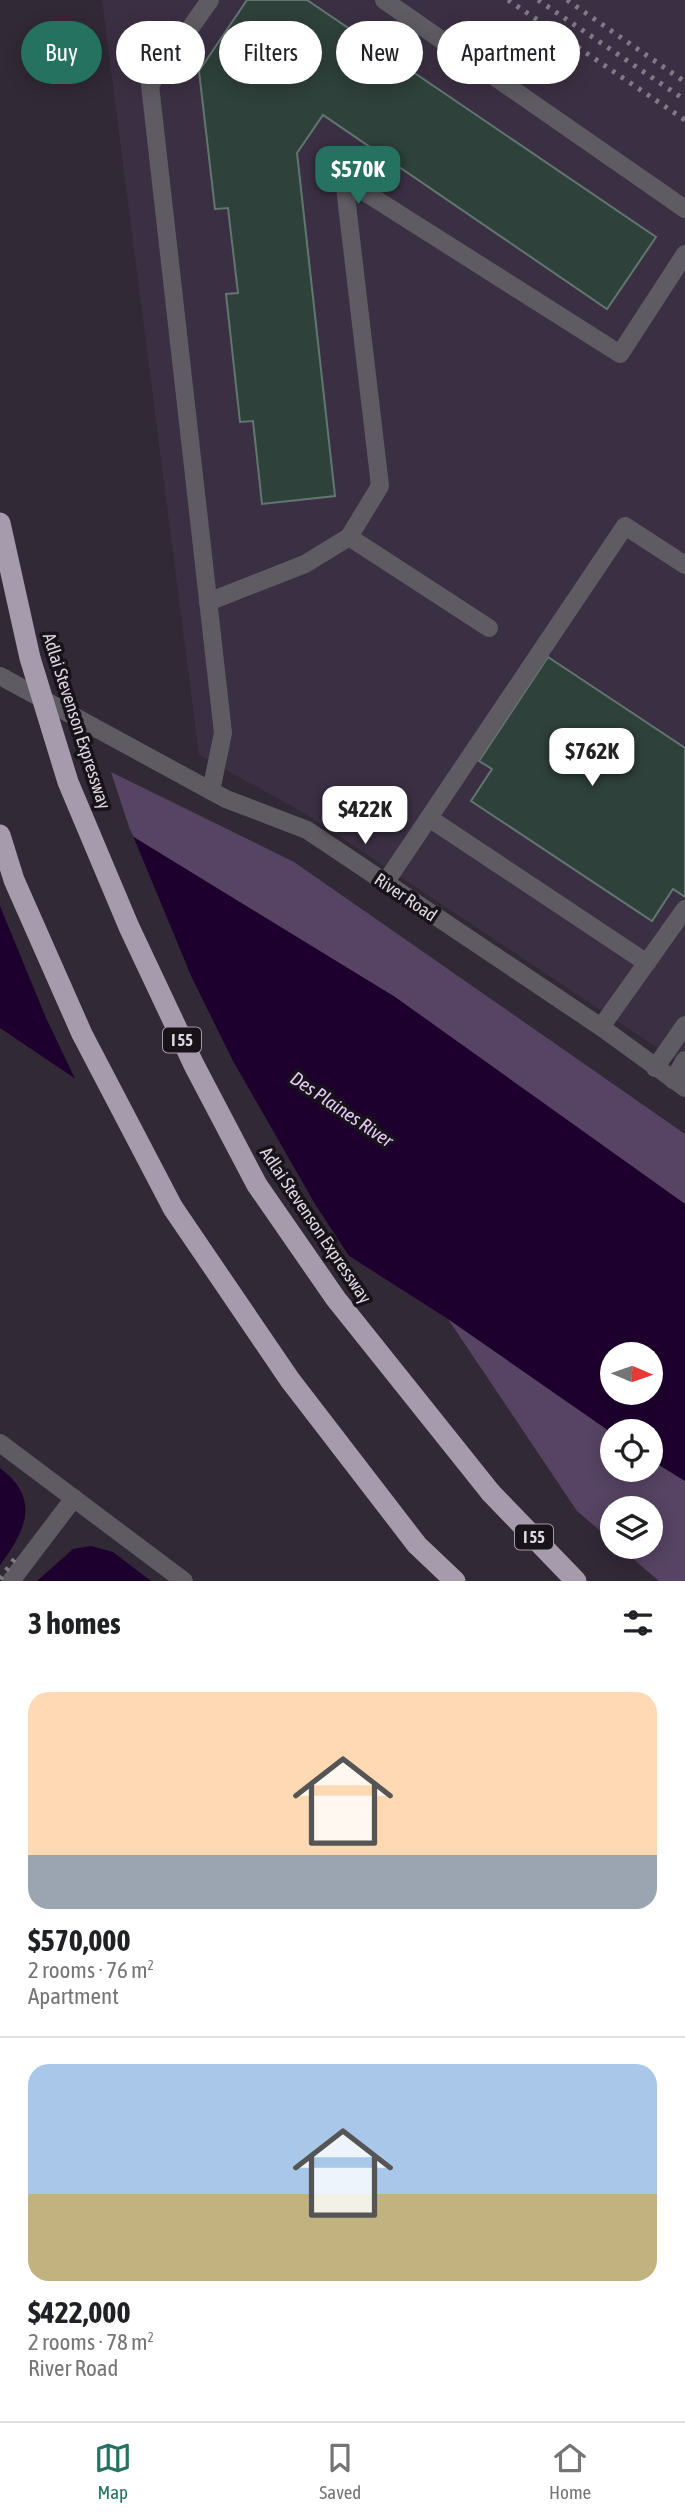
<!DOCTYPE html>
<meta charset="utf-8">
<style>
body{margin:0;font-family:"Asap Condensed",sans-serif;background:#f2f2f2;color:#202124;height:100vh;display:flex;flex-direction:column;font-size:26px;white-space:nowrap}
*{box-sizing:border-box;margin:0}
p{font-size:23px;color:#757577}
.icon{flex:none;width:38px;height:38px;fill:none;stroke:currentColor;stroke-width:2;stroke-linecap:round;stroke-linejoin:round}
.map{position:relative;height:1581px;overflow:hidden}
.details{display:flex;flex-direction:column;background:#fff;flex:1}
.details>*{flex:none}
.hud{position:absolute;left:21px;top:21px;width:644px;height:63px;display:flex;gap:14px}
.needle{width:46px;rotate:92deg}
.buttons{position:absolute;left:600px;top:1342px;display:grid;gap:14px}
.buttons a{display:grid;place-items:center;width:63px;height:63px;border-radius:50%;background:#fff;box-shadow:0 4px 18px #0003;font-size:35px}
.price{position:absolute;translate:-50% -60px;padding:0 16px;border-radius:14px;background:#fff;color:#222;font-size:23px;line-height:46px;filter:drop-shadow(0 2px 4px #0008)}
.price::after{content:'';position:absolute;left:50%;top:42px;width:21px;height:16px;margin-left:-10px;background:inherit;clip-path:polygon(0 0,100% 0,50% 100%)}
.price.selected{background:#267260;color:#fff}
ul{padding:0;list-style:none}
li{display:grid;align-content:center;gap:14px;height:371px;padding:0 28px}
li+li{border-top:2px solid #e0e0e0}
li span{display:grid;place-items:center;height:217px;border-radius:21px;color:#555}
li>.icon{margin-inline-start:auto}
span .icon{width:126px;height:126px;fill:#fffc;stroke-width:1}
li b{font-size:30px}
h2{display:flex;justify-content:space-between;align-items:center;height:84px;padding:0 28px;font-size:30px}
.tag{padding:0 24px;border-radius:32px;background:#fff;box-shadow:0 4px 18px #0003;font-size:24px;line-height:63px}
.tag.selected{background:#267260;color:#fff}
.tabs{display:flex;justify-content:space-around;align-items:center;height:98px;border-top:2px solid #e0e0e0;background:#fff;font-size:19px;color:#757577}
.tabs a{display:grid;justify-items:center;gap:4px}
.tabs .selected{color:#267260}
.map>svg:first-child{display:block}
</style>
<div class="map">
<svg width="685" height="1581" viewBox="0 0 685 1581">
<rect width="100%" height="100%" fill="#312936"/>
<!-- built -->
<polygon fill="#3b3043" points="102,0 685,0 685,1066 306,814 199,755"/>
<!-- green -->
<g fill="#574464">
<polygon points="111,772 294,862 685,1134 685,1204 395,997 132,836"/>
<polygon points="448,1319 612,1433 612,1470 651,1470 651,1460 685,1481 685,1581 659,1581 619,1547 651,1547 651,1508 612,1508 612,1541 577,1511"/>
</g>
<!-- water -->
<g fill="#1e002e" fill-rule="evenodd">
<path d="M0,734L132,836L395,997L685,1204V1481L651,1460V1432L612,1433L448,1319L147,1127L0,1028ZM612,1354H651V1393H612Z"/>
<path d="M0,1468C41,1499 26,1530 0,1565Z"/>
<polygon points="91,1546 113,1552 151,1581 37,1581 73,1549"/>
</g>
<!-- pier -->
<polygon fill="#312936" points="0,731 131,831 192,978 233,1061 315,1204 353,1262 78,1085 46,1018 0,906"/>
<!-- building -->
<g fill="#2e413a" stroke="#62766f" stroke-width="2">
<polygon points="247,0 307,0 656,237 607,309 323,115 297,153 335,496 262,504 253,421 240,422 226,294 238,293 228,208 215,209 199,71"/>
<polygon points="548,657 685,748 685,897 673,889 652,921 471,801 492,769 479,761"/>
</g>
<g fill="none" stroke-linecap="round" stroke-linejoin="round">
<!-- minor -->
<g stroke="#5f5b62" stroke-width="18">
<polyline points="210,0 150,85 223,733 211,791"/>
<polyline points="384,0 685,209"/>
<polyline points="349,537 489,628"/>
<polyline points="208,602 305,564 349,537 380,486 344,179 620,354 685,254"/>
<polyline points="0,676 226,799 307,830 601,1027 685,1088"/>
<polyline points="429,818 647,963"/>
<polyline points="385,883 625,526 685,565"/>
<polyline points="601,1027 685,909"/>
<polyline points="655,1068 685,1025"/>
<polyline points="673,1080 685,1060"/>
<polyline points="0,1443 184,1581"/>
<polyline points="11,1581 74,1498"/>
</g>
<!-- highway -->
<g stroke="#a59bac" stroke-width="21">
<polyline points="0,835 14,880 82,1034 173,1208 290,1380 417,1545 455,1581"/>
<polyline points="491,1493 576,1581"/>
</g>
<!-- rail -->
<g stroke="#807a85" stroke-width="5" stroke-dasharray="3.5 7" stroke-linecap="butt">
<polyline points="508,0 685,120"/>
<polyline points="538,0 685,100"/>
<polyline points="567,0 685,82"/>
<polyline points="0,1579 16,1557"/>
</g>
<!-- highway-bridge -->
<polyline stroke="#a59bac" stroke-width="21" points="0,523 30,658 68,782 129,927 194,1065 257,1185 336,1299 491,1493"/>
</g>
<g text-anchor="middle" dominant-baseline="central" stroke-width="7" stroke-linejoin="round" paint-order="stroke">
<!-- shield labels -->
<g fill="#171319" stroke="#a29da5" stroke-width="2">
<rect x="163" y="1027.5" width="38" height="25" rx="5"/>
<rect x="515" y="1524.5" width="38" height="25" rx="5"/>
</g>
<g font-size="16" font-weight="bold" fill="#ddd8e1">
<text x="182" y="1040">I 55</text>
<text x="534" y="1537">I 55</text>
</g>
<!-- street labels -->
<g font-size="18" fill="#ddd8e1" stroke="#171319">
<text transform="translate(77 721) rotate(72)">Adlai Stevenson Expressway</text>
<text transform="translate(406 897) rotate(34)">River Road</text>
<text transform="translate(316 1225) rotate(56)">Adlai Stevenson Expressway</text>
</g>
<!-- water labels -->
<g font-size="19" font-style="italic" fill="#e5c9f9" stroke="#171319">
<text transform="translate(342 1109) rotate(34)">Des Plaines River</text>
</g>
</g>
</svg>
<div class="buttons">
<a><svg class="needle" viewBox="-14 -14 28 28"><path d="M0-13l5 13h-10z" fill="#e53935"/><path d="M0 13l5-13h-10z" fill="#757577"/></svg></a>
<a><svg class="icon" aria-label="locate" viewBox="0 0 24 24"><circle cx="12" cy="12" r="6"/><path d="M12 2v4M12 18v4M2 12h4M18 12h4"/></svg></a>
<a><svg class="icon" aria-label="layers" viewBox="0 0 24 24"><path d="M12 4l9 5-9 5-9-5zM3 14l9 5 9-5"/></svg></a>
</div>
<b class="price selected" style="left:358px;top:206px">$570K</b>
<b class="price" style="left:592px;top:788px">$762K</b>
<b class="price" style="left:365px;top:846px">$422K</b>
<div class="hud">
<a class="tag selected">Buy</a>
<a class="tag">Rent</a>
<a class="tag">Filters</a>
<a class="tag">New</a>
<a class="tag">Apartment</a>
</div>
</div>
<section class="details">
<h2>3 homes<svg class="icon" aria-label="filters" viewBox="0 0 24 24"><path d="M4 7h16M4 17h16"/><circle cx="9" cy="7" r="2"/><circle cx="15" cy="17" r="2"/></svg></h2>
<ul>
<li><span style="background:linear-gradient(#ffd9b3 75%,#9aa5b1 0)"><svg class="icon" aria-label="home" viewBox="0 0 24 24"><path d="M3 11l9-7 9 7M6 9v11h12V9"/></svg></span><div><b>$570,000</b><p>2 rooms · 76 m²</p><p>Apartment</p></div></li>
<li><span style="background:linear-gradient(#a9c7e8 60%,#c2b280 0)"><svg class="icon" aria-label="home" viewBox="0 0 24 24"><path d="M3 11l9-7 9 7M6 9v11h12V9"/></svg></span><div><b>$422,000</b><p>2 rooms · 78 m²</p><p>River Road</p></div></li>
</ul>
</section>
<nav class="tabs">
<a class="selected"><svg class="icon" aria-label="map" viewBox="0 0 24 24"><path d="M3 6l6-2 6 2 6-2v14l-6 2-6-2-6 2zM9 4v14M15 6v14"/></svg>Map</a>
<a><svg class="icon" aria-label="saved" viewBox="0 0 24 24"><path d="M7 4h10v16l-5-4-5 4z"/></svg>Saved</a>
<a><svg class="icon" aria-label="home" viewBox="0 0 24 24"><path d="M3 11l9-7 9 7M6 9v11h12V9"/></svg>Home</a>
</nav>
